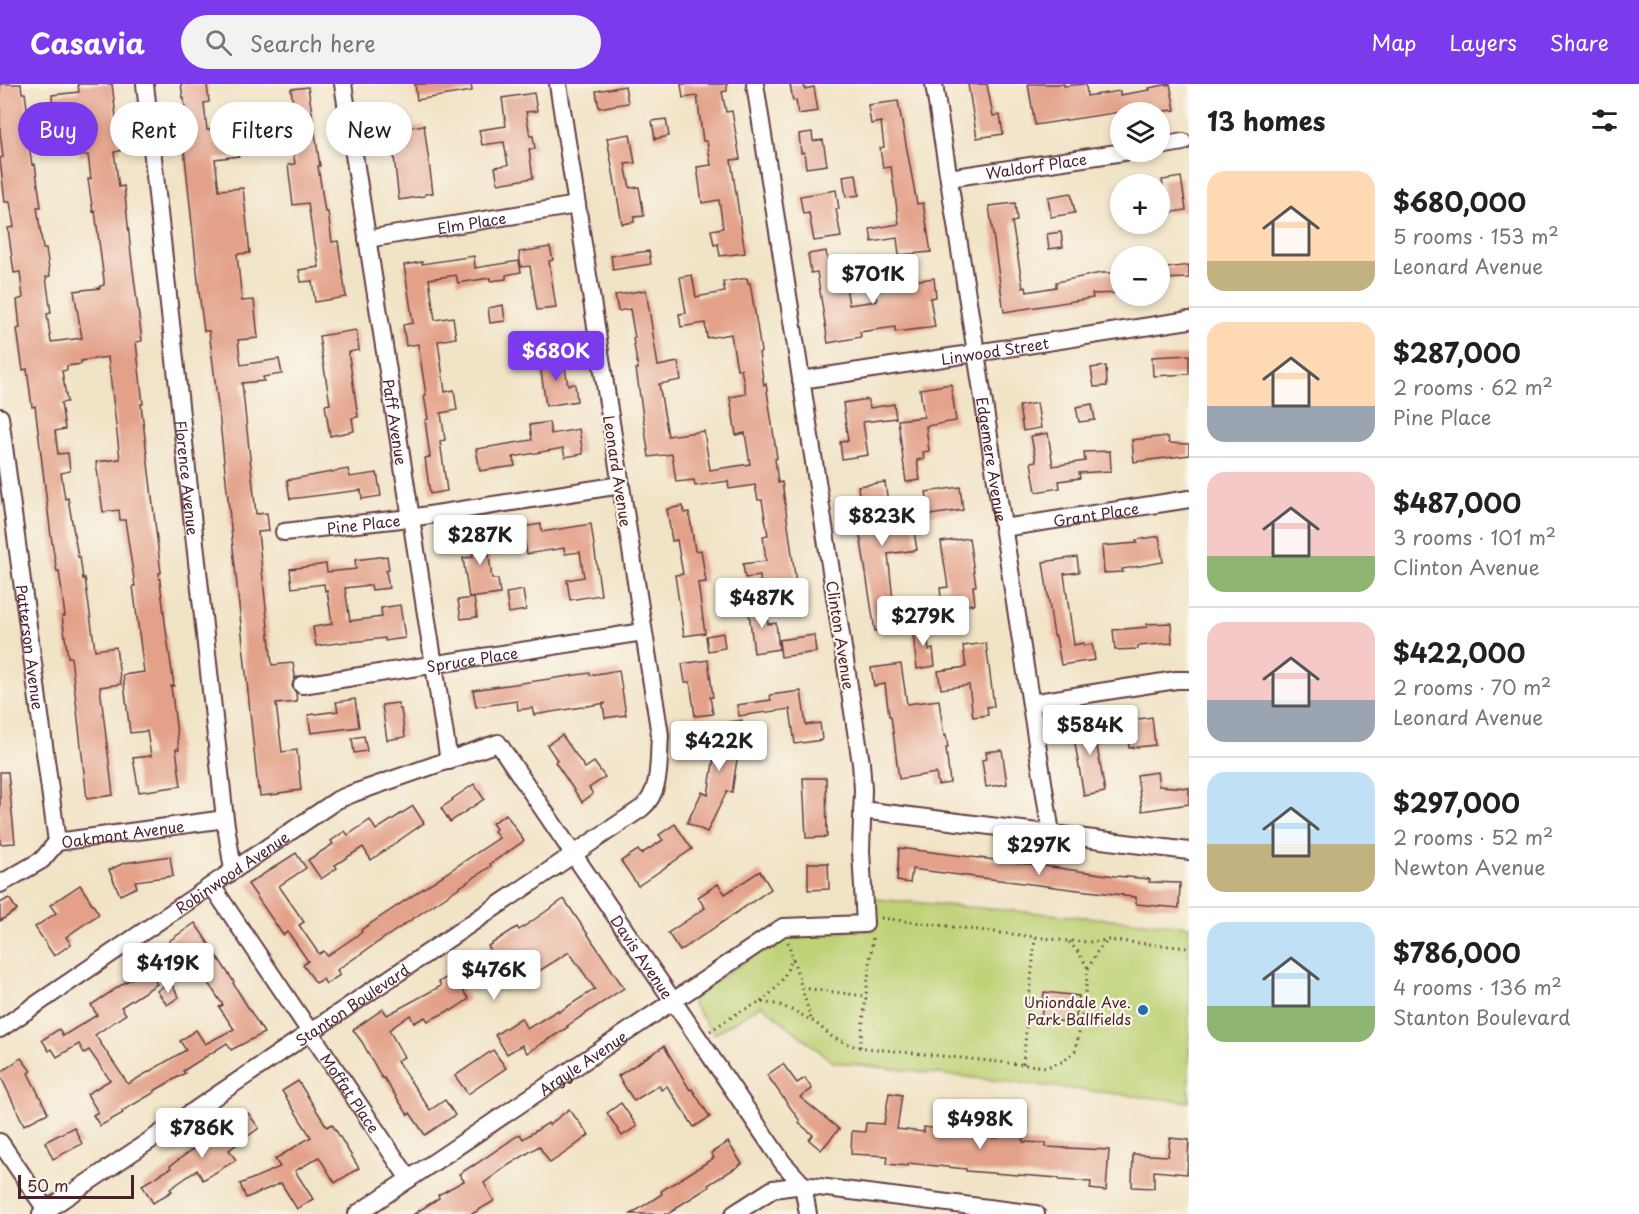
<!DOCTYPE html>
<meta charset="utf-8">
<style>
body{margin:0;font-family:"Playpen Sans",sans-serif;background:#f2f2f2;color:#202124;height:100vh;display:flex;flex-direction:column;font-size:22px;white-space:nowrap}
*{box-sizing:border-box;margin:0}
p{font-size:20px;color:#757577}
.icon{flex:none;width:33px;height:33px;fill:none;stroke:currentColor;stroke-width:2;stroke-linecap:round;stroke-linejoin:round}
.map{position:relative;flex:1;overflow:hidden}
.details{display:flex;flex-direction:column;background:#fff;width:450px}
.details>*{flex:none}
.guide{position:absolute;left:18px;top:18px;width:570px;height:54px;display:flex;gap:12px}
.fabs{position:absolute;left:1110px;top:18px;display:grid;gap:12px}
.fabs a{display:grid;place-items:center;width:60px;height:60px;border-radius:50%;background:#fff;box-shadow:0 3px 9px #0003;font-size:30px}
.scale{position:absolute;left:18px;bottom:15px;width:116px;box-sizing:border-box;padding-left:6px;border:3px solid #4a1f2b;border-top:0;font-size:16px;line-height:21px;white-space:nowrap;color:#4a1f2b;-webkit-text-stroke:4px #fbf7ec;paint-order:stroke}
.price{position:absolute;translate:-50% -51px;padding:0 14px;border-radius:6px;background:#fff;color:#222;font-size:20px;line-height:39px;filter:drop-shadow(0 2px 3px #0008)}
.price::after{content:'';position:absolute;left:50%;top:36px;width:18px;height:14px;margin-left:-9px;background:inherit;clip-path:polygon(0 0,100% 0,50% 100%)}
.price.active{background:#7c3aed;color:#fff}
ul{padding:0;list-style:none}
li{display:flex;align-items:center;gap:18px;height:150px;padding:0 18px}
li+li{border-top:2px solid #e0e0e0}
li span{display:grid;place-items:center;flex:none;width:168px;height:120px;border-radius:18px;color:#555}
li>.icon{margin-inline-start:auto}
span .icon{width:72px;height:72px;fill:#fffc;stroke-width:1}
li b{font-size:26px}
h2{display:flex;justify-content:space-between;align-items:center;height:72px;padding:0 18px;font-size:26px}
.chip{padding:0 21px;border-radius:27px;background:#fff;box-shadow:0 3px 9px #0003;font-size:21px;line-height:54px}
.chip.active{background:#7c3aed;color:#fff}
header{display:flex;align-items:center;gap:36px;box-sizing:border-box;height:84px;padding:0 30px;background:#7c3aed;color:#fff}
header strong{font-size:28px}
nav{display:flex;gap:33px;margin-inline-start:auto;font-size:21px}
.search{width:420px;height:54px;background:#f2f2f2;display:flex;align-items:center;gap:15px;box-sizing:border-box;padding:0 21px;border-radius:33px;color:#757577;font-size:22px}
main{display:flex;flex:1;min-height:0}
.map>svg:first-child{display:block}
</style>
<header>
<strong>Casavia</strong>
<div class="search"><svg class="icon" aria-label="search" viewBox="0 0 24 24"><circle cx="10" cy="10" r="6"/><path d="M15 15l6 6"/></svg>Search here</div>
<nav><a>Map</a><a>Layers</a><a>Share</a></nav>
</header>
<main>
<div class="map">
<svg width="1189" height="1130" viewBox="0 0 1189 1130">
<rect width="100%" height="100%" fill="#fbf7ec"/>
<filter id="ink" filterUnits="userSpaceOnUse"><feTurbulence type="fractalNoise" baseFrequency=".0167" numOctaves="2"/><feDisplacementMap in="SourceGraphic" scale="12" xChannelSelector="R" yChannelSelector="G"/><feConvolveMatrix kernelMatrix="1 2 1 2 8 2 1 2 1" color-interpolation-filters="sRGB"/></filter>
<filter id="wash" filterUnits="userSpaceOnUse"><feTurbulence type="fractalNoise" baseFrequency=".008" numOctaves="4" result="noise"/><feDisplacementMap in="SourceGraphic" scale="24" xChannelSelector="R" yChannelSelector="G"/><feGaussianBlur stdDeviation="1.35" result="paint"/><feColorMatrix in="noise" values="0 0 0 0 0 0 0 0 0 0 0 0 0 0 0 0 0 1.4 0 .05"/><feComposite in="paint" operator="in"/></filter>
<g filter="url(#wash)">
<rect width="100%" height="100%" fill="#f1e3c6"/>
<!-- green -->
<polygon fill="#bdd175" stroke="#847850" stroke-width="1.5" points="875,815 1189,842 1189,1018 833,978 762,921 714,950 692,919 693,913 779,853 789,850 876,845"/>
<g id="blocks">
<!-- building -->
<g fill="#e3a189">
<polygon points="0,0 21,0 22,9 25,9 31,52 28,53 32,81 35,80 41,123 37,123 43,165 46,165 50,192 46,193 51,229 47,230 51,258 82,254 74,207 100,204 100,202 104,201 104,196 95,127 93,128 88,95 91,95 88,71 79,72 76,49 55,52 52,11 79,8 78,0 112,0 120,67 114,68 119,103 124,102 131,170 142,257 136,258 143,320 141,320 161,489 159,489 166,546 174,602 171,602 179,665 176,665 181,702 139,708 133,674 151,672 147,647 130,649 123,591 144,588 133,502 135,502 125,436 120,436 119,426 103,428 96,378 120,375 108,273 81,277 81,280 67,282 67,286 62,287 67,318 61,319 65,345 55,347 58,370 68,369 70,387 61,389 65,415 68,414 78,473 80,473 83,495 85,494 95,566 116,563 121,600 100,603 113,711 87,715 71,573 68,573 62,532 65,532 59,487 57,488 51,452 35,322 32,323 27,285 23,286 17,245 20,244 17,216 23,214 20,188 14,189 8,144 14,143 10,118 5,118 0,76 0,74 3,73 0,48"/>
<polygon points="181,0 207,0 209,18 204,19 207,46 235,43 239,72 215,75 219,106 243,104 250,169 237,170 242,217 254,216 258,254 238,256 241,281 279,275 282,290 263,293 264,297 242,299 256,430 267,429 269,447 258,448 272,581 293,579 295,592 292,602 296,609 297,618 276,620 282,668 297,666 301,706 279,709 279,710 260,712 259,704 258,705 220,338 209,247 204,247 200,216 184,64 189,64 184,14 183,14"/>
<polygon points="415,0 471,0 472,7 417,16"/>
<polygon points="681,0 727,0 727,7 722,8 726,28 732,27 740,75 731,76 745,169 720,172 718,160 714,161 711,146 723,144 719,116 702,119 697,83 711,81 707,57 703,57 697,12 683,14"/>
<polygon points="790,0 804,0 805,5 814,3 818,27 798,30 796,16 793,17"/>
<polygon points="968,0 987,0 993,32 1000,31 1003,50 977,54"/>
<polygon points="1028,0 1064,0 1064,2 1086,0 1087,12 1120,7 1120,11 1150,6 1149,4 1170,0 1175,26 1154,28 1153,23 1035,41"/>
<polygon points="625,2 628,19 599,24 596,7"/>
<polygon points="308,3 320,82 318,82 325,128 328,128 332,158 338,157 346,213 315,218 312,197 301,198 299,186 319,183 315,159 314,160 308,119 293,121 288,81 295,80 290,42 280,44 278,26 289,24 288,21 293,21 291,5"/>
<polygon points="534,9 537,27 526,28 530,52 533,52 535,65 529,65 533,94 498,100 495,83 508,81 504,58 482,61 479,46 506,42 502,14"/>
<polygon points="898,17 917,120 923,119 931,168 899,171 897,154 872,158 870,145 899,140 891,83 883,84 880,64 884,63 881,38 871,40 868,21"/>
<polygon points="666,35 669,52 655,55 652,37"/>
<polygon points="424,41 433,109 425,110 425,112 399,116 391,46"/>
<polygon points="812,48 813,57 823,56 827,81 806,84 804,68 801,69 799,50"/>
<polygon points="630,50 635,79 625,80 630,104 639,103 644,132 634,133 634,138 622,140 607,54"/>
<polygon points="856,90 859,111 846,113 843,92"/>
<polygon points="1181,93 1186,126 1167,129 1162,96"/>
<polygon points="836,106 839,125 836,125 841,153 814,157 809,129 803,130 800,112"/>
<polygon points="1071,109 1075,129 1051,133 1048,113"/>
<polygon points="1015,119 1017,137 1012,138 1023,204 1026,203 1027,208 1056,203 1056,198 1101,189 1120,189 1120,209 1092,210 1093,214 1004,228 989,122"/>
<polygon points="1061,148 1063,163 1049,165 1047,150"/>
<polygon points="550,163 553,176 549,177 556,224 537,226 530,182 521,183 519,168"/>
<polygon points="649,167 651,180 613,186 611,172"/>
<polygon points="826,167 832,204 846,202 849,221 877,217 873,195 891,193 892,200 934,194 936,213 930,214 935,243 895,248 895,243 860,248 861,253 828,259 817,188 811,189 808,170"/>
<polygon points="474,172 475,184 519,177 521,188 506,191 506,195 490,197 490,194 458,199 456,191 429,195 435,236 453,233 456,254 438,257 445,308 454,306 457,326 441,329 445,356 440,357 447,407 430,410 425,374 430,373 425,336 428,335 424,311 426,311 418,260 406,262 403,241 413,239 404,181 422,178 422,180"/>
<polygon points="1189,181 1189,194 1160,195 1160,185"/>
<polygon points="692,191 696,213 725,208 723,198 747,194 748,199 750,199 757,241 761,268 759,269 764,301 766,300 777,374 775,375 778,399 782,398 796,499 761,504 760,492 745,494 743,480 766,477 763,452 768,451 762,416 758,416 755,401 729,405 728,397 695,402 694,396 676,398 672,370 649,373 636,285 638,285 633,254 635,254 630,225 618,227 615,211 646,206 658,282 678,278 681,296 659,300 668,352 704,347 710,386 750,380 745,349 736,351 730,313 746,310 741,285 737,285 731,250 707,254 705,239 681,243 679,230 686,229 680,193"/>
<polygon points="503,221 505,237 490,239 488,224"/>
<polygon points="356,246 359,266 349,268 349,272 358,333 352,334 354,347 330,352 325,321 330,320 319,252"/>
<polygon points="560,269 562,278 564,277 568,301 575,300 577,317 546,322 540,280 544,279 543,272"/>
<polygon points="1189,271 1189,290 1153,292 1152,273"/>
<polygon points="1106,282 1107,302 1094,303 1091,284"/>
<polygon points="951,300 956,337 926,342 929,367 923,368 924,375 917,376 920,396 906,398 898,336 924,333 920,305"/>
<polygon points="868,315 870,324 894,320 896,334 863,338 868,371 842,375 840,358 848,357 843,319"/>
<polygon points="1037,319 1041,344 1023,347 1019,322"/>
<polygon points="1092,320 1095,336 1079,338 1076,323"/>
<polygon points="549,338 551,350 579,345 583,370 565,373 563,364 513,373 515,382 480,387 476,365 532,356 530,341"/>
<polygon points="1048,349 1053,382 1085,377 1084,368 1110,367 1111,387 1079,389 1080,394 1059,397 1060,404 1036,408 1031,378 1036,377 1031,352"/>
<polygon points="1159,353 1168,353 1169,359 1189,360 1189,371 1134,378 1132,356"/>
<polygon points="348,385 350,393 377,389 381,412 362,415 361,406 290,415 287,396"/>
<polygon points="885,398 889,426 910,423 917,466 888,470 896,544 875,547 858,438 855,439 852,420 860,419 858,402"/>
<polygon points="960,403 963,426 930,431 926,408"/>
<polygon points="683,422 684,429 689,428 695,467 701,466 706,498 698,499 705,549 684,552 675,491 683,490 677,456 672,457 667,425"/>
<polygon points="541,440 542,448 591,440 601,511 570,516 567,496 584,493 580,468 565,470 564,464 527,470 522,443"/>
<polygon points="485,441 492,495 498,495 500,510 469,514 463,474 473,473 468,444"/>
<polygon points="1159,452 1163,478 1122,485 1123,488 1104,489 1102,462 1137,459 1136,456"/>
<polygon points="969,454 976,502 973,502 975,520 942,524 940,504 948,503 941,458"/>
<polygon points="387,472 389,486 386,487 389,504 372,506 371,501 345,504 350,537 382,533 381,524 400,521 405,554 385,557 385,554 352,558 352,557 316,562 313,543 332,540 327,506 325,507 324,500 292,504 290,485 326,480 327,488 356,485 355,476"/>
<polygon points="1077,473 1079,488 1064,490 1074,561 1084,559 1084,562 1092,560 1095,576 1061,581 1056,552 1054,552 1043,478"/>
<polygon points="523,506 526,526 509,529 506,509"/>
<polygon points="474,514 477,533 461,535 458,516"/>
<polygon points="765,517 768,540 776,539 779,565 754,569 748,520"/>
<polygon points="926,539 929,566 933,565 935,582 917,585 912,541"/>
<polygon points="1171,539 1172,559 1138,562 1138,565 1115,566 1113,546 1147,543 1147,540"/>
<polygon points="723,549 725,564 708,567 706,552"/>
<polygon points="814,551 816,568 781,573 779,556"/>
<polygon points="986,559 994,622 987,623 988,631 973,633 969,601 941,605 938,587 966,583 963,562"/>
<polygon points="708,576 713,613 710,613 713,630 695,632 690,598 685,598 682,580"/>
<polygon points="901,580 907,620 939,616 944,652 946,651 948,664 946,664 950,699 938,701 936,689 899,695 891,632 889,632 885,600 874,602 871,584"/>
<polygon points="619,586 626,631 605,634 603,621 606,619 534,631 532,624 518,626 517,617 476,623 473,606 590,589 590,591"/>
<polygon points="801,607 806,641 820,639 822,656 795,660 790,625 739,632 737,621 771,616 770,611"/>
<polygon points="355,615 359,643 311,649 308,631 338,627 336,618"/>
<polygon points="398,619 399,625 401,625 405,653 387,656 382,621"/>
<polygon points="1152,633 1155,661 1129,664 1128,647 1133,647 1132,636"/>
<polygon points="742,636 745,656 740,656 732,708 727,707 707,748 687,739 702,708 708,711 716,660 711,661 708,641"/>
<polygon points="1104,637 1107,653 1098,655 1099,657 1096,657 1105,708 1084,712 1072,642"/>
<polygon points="562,651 585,684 594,678 605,693 589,704 593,710 582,718 555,678 557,676 547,661"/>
<polygon points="364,652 367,667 354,669 352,654"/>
<polygon points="1002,666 1007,700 986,703 982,676 987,675 986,668"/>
<polygon points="0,688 8,688 15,759 0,760"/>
<polygon points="1157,688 1159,702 1189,704 1189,720 1142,727 1137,691"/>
<polygon points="803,694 826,694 827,753 806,754"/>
<polygon points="474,700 484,715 450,738 441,724 453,716 452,715"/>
<polygon points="413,722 424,739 371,776 363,763 335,781 337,784 321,795 308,776 333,760 331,757 345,747 348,751 370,736 376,746"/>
<polygon points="506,730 524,757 490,780 491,782 457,805 337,886 340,891 326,900 323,895 316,899 303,881 308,877 288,848 283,851 248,800 296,769 306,784 279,802 304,838 299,841 319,870 324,867 327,872 362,848 361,846 499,754 494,747 496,745 492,739"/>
<polygon points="675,740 692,765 638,802 621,777 638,766 641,770 663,756 659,751"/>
<polygon points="899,764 1044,782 1115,792 1150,795 1149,798 1180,799 1179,824 1136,820 1136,813 1123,812 1123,811 1078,806 912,785 910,799 897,797"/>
<polygon points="170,772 173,792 135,797 137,803 120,811 109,786 124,779"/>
<polygon points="808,779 828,779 829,805 808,806"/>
<polygon points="760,787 771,805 680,867 668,849 705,824 698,813 718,800 725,810"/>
<polygon points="80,801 99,830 66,853 71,860 54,872 35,843 56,829 50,821"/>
<polygon points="9,814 17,826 0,837 0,819"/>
<polygon points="564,815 624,904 567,942 568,943 527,969 522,961 507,970 495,951 521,934 527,945 558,926 559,928 595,905 569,868 536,889 527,875 488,899 482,891 461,904 469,915 451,927 450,926 428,937 425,933 414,939 410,931 389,946 404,973 397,977 430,1026 445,1016 455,1031 425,1051 410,1029 408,1031 384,994 382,994 362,958 353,946 383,925 387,931 441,902 439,898 452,890 453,892 491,867 488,862 517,843 519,846"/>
<polygon points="195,839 234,898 233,899 264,949 231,966 227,959 183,987 185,989 154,1007 155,1008 122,1027 123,1029 100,1042 93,1031 98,1028 87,1010 110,996 89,966 84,969 79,960 57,973 52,965 49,967 42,956 59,945 63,952 97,931 91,921 147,884 157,900 121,923 126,930 95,951 128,1000 186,966 180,957 196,946 205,960 234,945 219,923 223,921 200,887 198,888 184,868 179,872 169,857"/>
<polygon points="170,898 179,913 167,921 157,907"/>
<polygon points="1044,908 1079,912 1075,939 1041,935"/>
<polygon points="664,962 690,1006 692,1005 710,1033 694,1043 667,1002 661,1006 659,1001 634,1017 618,992"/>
<polygon points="493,966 506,984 468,1010 455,992"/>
<polygon points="21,974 31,987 28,989 48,1029 24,1041 0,991 0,989"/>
<polygon points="783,980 797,999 805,994 812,1005 800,1013 839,1045 821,1066 809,1056 813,1051 799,1039 800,1037 767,991"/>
<polygon points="298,997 327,1043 332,1040 359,1084 335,1099 319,1073 295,1087 313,1115 297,1125 281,1099 246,1114 240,1100 280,1083 275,1075 311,1053 282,1007"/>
<polygon points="889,1009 902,1011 897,1045 924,1048 924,1043 948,1046 948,1050 998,1054 1000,1035 1009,1036 1010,1027 1026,1029 1023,1058 1046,1059 1046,1063 1109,1066 1106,1107 1090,1105 1091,1098 1059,1096 1059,1094 966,1087 966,1085 908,1079 908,1082 887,1080 888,1072 851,1070 852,1047 865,1048 866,1039 884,1040"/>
<polygon points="621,1019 637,1042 622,1052 607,1029"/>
<polygon points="569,1025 589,1051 568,1067 550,1079 539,1062 507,1082 484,1099 494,1117 472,1130 414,1130 439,1114 438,1111 464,1097 459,1090 473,1081 473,1082 520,1050 523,1055 548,1039 549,1041"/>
<polygon points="248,1029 259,1044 229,1066 236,1076 203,1096 197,1086 170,1105 172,1107 153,1119 142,1101 171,1084 170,1082 189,1068 230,1044 229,1042"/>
<polygon points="74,1043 82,1060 53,1075 45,1058"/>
<polygon points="1170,1054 1189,1056 1187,1090 1154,1087 1154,1104 1132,1103 1133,1070 1168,1072"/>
<polygon points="728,1058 742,1080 708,1101 709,1103 677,1123 677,1124 668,1130 631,1130 662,1110 661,1107 714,1074 711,1069"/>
</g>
</g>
</g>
<g filter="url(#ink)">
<use href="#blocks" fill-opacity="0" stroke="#633c42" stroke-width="1.5"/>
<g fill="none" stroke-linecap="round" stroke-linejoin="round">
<defs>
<g id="street">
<path id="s1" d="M145,0L225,735L233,786"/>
<path id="s2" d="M343,0L449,677"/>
<path id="s3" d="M934,0L1051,749"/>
<polyline points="1160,62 1183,58"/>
<path id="s4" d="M949,94L1124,68"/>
<path id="s5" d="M367,155L577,121"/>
<path id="s6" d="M801,296L1189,236"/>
<path id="s7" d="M0,333L57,758"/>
<path id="s8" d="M1003,444L1189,415"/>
<path id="s9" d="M284,448L410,434L621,401"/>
<path id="s10" d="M302,601L643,548"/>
<polyline points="1031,619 1176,596 1189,596"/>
<polyline points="862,726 1189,767"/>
<path id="s11" d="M0,800L42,776L57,758L225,735"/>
<path id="s12" d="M212,802L409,1095"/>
<path id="s13" d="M0,945L337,716L354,709L498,659L783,1079L803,1101L808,1130"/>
<polyline points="0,1058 49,1130"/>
<path id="s14" d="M41,1130L642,724C662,707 658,676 660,651L558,0"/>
<path id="s15" d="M357,1130L783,843L865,840L861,767L863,705L861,679L755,0"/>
<polyline points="734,1130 773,1105 803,1101 1036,1130"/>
</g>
</defs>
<!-- street casing -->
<use href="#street" stroke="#633c42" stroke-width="20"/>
<!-- path -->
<g stroke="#633c42" stroke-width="3" stroke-dasharray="1.5 4.5" stroke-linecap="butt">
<polyline points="881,834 1068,857 1089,858 1108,856 1189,864"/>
<polyline points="788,858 811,935"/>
<polyline points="1069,858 1079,869 1088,884"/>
<polyline points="802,904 865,912"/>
<path d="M761,918C777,904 785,895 792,874"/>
<polyline points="710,947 741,927 761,918 780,921 798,929 816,939 832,953 856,963 1047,983 1064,977 1075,967 1081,941 1088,885 1097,868 1108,856"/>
<polyline points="860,963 873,852"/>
<polyline points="1023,980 1035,854"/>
</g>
<!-- street -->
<use href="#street" stroke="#fff" stroke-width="16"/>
</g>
</g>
<!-- markers -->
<circle fill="#1f6fb2" stroke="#fbf7ec" stroke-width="2" cx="1143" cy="926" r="6"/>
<g text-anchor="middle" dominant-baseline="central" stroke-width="4.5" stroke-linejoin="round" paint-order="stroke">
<!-- street labels -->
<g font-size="15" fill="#4a1f2b" stroke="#fbf7ec">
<text stroke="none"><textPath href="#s4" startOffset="88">Waldorf Place</textPath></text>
<text stroke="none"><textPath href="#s5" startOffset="106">Elm Place</textPath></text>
<text stroke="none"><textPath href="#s6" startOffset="196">Linwood Street</textPath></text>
<text stroke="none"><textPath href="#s2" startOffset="342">Paff Avenue</textPath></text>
<text stroke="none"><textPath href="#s3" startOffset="380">Edgemere Avenue</textPath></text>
<text transform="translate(618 387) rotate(81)">Leonard Avenue</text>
<text stroke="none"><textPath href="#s1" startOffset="396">Florence Avenue</textPath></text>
<text stroke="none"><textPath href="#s8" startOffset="94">Grant Place</textPath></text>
<text stroke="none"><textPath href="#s9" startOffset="80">Pine Place</textPath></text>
<text transform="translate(841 551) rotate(81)">Clinton Avenue</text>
<text stroke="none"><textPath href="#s7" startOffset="232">Patterson Avenue</textPath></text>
<text stroke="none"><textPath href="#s10" startOffset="172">Spruce Place</textPath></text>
<text stroke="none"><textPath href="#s11" startOffset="138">Oakmont Avenue</textPath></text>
<text stroke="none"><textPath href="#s13" startOffset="280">Robinwood Avenue</textPath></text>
<text stroke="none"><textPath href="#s13" startOffset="836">Davis Avenue</textPath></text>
<text stroke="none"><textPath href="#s14" startOffset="375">Stanton Boulevard</textPath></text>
<text stroke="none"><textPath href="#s15" startOffset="272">Argyle Avenue</textPath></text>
<text stroke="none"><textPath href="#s12" startOffset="249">Moffat Place</textPath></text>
</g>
<!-- poi labels -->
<g font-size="15" fill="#4a1f2b" stroke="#fbf7ec" text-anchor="end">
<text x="1131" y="917">Uniondale Ave.<tspan x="1131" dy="17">Park Ballfields</tspan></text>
</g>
</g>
</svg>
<div class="fabs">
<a><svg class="icon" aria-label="layers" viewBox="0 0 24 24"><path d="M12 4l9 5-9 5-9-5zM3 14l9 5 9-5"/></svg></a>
<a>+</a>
<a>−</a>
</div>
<div class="scale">50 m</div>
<b class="price" style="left:873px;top:221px">$701K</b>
<b class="price active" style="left:556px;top:298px">$680K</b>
<b class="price" style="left:882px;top:463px">$823K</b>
<b class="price" style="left:480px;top:482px">$287K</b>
<b class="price" style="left:762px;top:545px">$487K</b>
<b class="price" style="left:923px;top:563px">$279K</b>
<b class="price" style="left:1090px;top:672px">$584K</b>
<b class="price" style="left:719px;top:688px">$422K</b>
<b class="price" style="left:1039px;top:792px">$297K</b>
<b class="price" style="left:168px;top:910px">$419K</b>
<b class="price" style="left:494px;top:917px">$476K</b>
<b class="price" style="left:980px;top:1066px">$498K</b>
<b class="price" style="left:202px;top:1075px">$786K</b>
<div class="guide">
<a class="chip active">Buy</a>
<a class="chip">Rent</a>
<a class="chip">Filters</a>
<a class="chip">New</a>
</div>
</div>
<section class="details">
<h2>13 homes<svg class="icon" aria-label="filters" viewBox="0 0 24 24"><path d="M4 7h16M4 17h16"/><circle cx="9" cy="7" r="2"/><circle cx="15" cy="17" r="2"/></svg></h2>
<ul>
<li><span style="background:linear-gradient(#ffd9b3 75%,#c2b280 0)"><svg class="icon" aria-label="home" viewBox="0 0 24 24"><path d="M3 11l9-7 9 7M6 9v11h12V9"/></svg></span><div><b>$680,000</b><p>5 rooms · 153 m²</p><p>Leonard Avenue</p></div></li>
<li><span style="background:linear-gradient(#ffd9b3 70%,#9aa5b1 0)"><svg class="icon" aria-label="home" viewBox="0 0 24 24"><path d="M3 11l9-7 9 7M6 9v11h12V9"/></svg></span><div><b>$287,000</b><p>2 rooms · 62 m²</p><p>Pine Place</p></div></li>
<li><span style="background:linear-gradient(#f6c9c9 70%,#8fb573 0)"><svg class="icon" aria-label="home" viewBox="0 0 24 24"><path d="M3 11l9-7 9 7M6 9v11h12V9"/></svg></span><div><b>$487,000</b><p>3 rooms · 101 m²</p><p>Clinton Avenue</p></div></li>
<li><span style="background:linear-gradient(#f6c9c9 65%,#9aa5b1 0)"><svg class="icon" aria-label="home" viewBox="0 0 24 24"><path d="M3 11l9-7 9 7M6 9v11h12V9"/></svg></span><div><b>$422,000</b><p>2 rooms · 70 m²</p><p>Leonard Avenue</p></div></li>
<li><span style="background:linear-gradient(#bfe0f5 60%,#c2b280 0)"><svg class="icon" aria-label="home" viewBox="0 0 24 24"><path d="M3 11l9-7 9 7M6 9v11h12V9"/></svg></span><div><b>$297,000</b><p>2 rooms · 52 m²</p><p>Newton Avenue</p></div></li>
<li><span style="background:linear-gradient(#bfe0f5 70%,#8fb573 0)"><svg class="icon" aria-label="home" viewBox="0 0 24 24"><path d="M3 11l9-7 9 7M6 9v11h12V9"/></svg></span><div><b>$786,000</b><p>4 rooms · 136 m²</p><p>Stanton Boulevard</p></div></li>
</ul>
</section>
</main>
